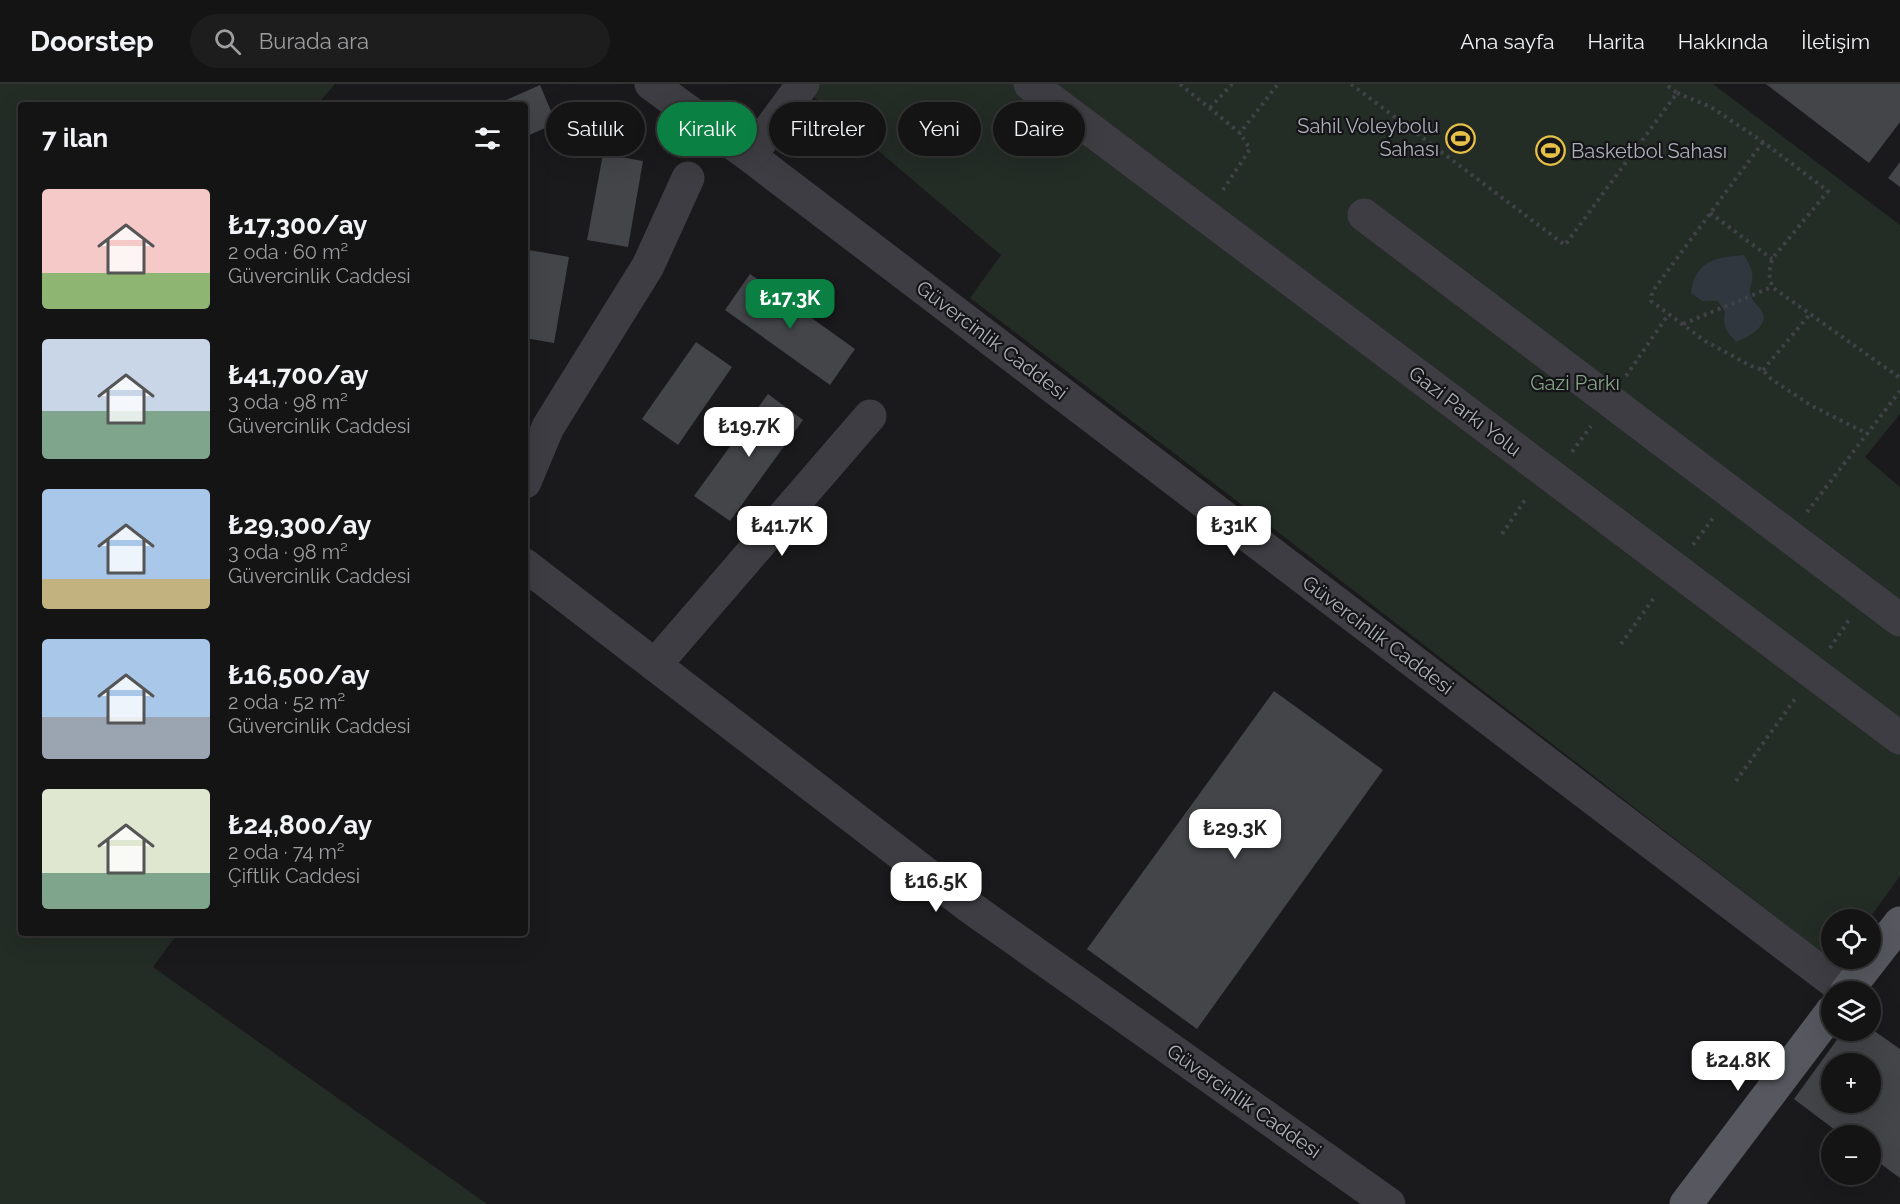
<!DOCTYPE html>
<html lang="tr">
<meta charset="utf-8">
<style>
body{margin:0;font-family:Raleway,sans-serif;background:#1d1d1e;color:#f1f3f6;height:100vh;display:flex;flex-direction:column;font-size:22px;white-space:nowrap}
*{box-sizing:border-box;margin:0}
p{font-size:20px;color:#9d9ea0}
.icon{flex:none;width:33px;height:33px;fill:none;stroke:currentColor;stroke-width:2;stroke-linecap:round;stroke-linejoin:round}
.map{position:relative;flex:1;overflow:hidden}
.sheet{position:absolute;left:18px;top:18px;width:510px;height:834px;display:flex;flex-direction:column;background:#141415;border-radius:6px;box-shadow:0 6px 24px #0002,0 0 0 2px #333334}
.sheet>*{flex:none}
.guide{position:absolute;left:546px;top:18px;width:570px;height:54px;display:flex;gap:12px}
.tools{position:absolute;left:1821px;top:825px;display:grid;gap:12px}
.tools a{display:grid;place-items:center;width:60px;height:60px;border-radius:50%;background:#141415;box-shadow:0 6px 24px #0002,0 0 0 2px #333334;font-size:30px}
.price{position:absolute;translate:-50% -51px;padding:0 14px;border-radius:12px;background:#fff;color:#222;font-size:20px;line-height:39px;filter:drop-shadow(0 2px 3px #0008)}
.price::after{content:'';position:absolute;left:50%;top:36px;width:18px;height:14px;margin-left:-9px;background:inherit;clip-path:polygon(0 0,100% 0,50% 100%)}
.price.selected{background:#0b8043;color:#fff}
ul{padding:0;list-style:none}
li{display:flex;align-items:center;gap:18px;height:150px;padding:0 24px}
li span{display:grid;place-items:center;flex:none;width:168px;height:120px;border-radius:6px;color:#555}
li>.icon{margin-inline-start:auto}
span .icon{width:72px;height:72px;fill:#fffc;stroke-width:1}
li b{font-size:26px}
h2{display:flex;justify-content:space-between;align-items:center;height:72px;padding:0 24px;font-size:26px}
.pill{padding:0 21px;border-radius:27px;background:#141415;box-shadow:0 6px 24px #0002,0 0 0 2px #333334;font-size:21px;line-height:54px}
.pill.selected{background:#0b8043;color:#fff}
header{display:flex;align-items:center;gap:36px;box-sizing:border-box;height:84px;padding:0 30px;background:#141415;border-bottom:2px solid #333334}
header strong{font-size:28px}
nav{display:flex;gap:33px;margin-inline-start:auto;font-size:21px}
.search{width:420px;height:54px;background:#1d1d1e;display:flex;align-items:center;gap:15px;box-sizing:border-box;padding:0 21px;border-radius:33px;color:#9d9ea0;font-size:22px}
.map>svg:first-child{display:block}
</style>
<header>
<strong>Doorstep</strong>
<div class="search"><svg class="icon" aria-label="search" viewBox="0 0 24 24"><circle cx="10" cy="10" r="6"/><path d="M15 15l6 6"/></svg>Burada ara</div>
<nav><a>Ana sayfa</a><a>Harita</a><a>Hakkında</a><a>İletişim</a></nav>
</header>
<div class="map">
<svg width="1900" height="1120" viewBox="0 0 1900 1120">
<rect width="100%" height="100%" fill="#1a1a1c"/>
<!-- green -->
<g fill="#242c26">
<polygon points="0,0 335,0 317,21 21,21 21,849 178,849 153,883 487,1120 0,1120"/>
<polygon points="795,0 1713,0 1900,141 1900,330 1865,373 1900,403 1900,792 1869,835 1832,836 1832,874 1841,875 1837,880 1283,452 970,214 1001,171 822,19"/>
</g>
<!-- water -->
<path fill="#30373f" d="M1744,171C1749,179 1754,188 1752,197C1751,201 1750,202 1750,206C1751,217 1756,219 1761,226C1772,241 1747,254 1736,258C1727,247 1722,244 1725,228L1718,217H1702L1691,209C1695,177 1715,173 1744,171Z"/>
<!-- building -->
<g fill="#444549" fill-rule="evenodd">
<polygon points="1766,0 1900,0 1900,38 1869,79"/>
<polygon points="540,1 556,39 525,53 525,21 495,21"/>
<polygon points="603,70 643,77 628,163 587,156"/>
<polygon points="1900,78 1900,103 1888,94"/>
<polygon points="529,166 569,173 554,259 525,254 525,190"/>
<polygon points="750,190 855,265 830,301 725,226"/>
<polygon points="696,258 732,283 678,361 642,335"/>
<polygon points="768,310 803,336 730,437 694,412"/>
<polygon points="1274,607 1383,686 1197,945 1087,865"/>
<path d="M1870,944L1900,965V1094L1870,1072V1052H1843L1794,1015L1844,946H1870ZM1832,980H1870V1018H1832Z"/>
</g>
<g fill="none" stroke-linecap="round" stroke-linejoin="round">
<!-- path -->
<g stroke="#414248" stroke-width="4" stroke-dasharray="3 4.5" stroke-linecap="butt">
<polyline points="1180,0 1240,49 1278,0"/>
<polyline points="1351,0 1565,161 1677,9 1665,0"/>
<polyline points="1677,9 1711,23 1763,58 1828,107 1772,175 1769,189 1772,203 1900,294"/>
<polyline points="1210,24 1232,0"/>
<polyline points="1763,58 1652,208 1651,217 1705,257 1751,282 1763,286 1771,295 1812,322 1868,350"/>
<polyline points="1223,106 1250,65 1240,49"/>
<polyline points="1710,129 1772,175"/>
<polyline points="1683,240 1772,203"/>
<polyline points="1763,286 1810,230"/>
<polyline points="1626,292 1668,231"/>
<polyline points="1572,368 1591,342"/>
<polyline points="1807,428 1900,307"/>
<polyline points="1502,450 1527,413"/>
<polyline points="1693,461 1713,434"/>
<polyline points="1621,560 1656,511"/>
<polyline points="1830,564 1849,536"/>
<polyline points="1736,697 1795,615"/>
</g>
<!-- minor -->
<g stroke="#3d3d43" stroke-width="33">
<polyline points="651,0 750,72 1846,907"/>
<polyline points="1030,0 1900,654"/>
<polyline points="750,72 803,0"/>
<polyline points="1364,131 1900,536"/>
<polyline points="525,398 548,343 648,182 688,94"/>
<polyline points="525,481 967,821 1389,1120"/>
<polyline points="655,581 870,332"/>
</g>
<!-- major -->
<g stroke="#57585f" stroke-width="33">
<polyline points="1846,908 1900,839"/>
<polyline points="1686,1120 1832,927"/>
</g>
</g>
<!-- icons -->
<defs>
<symbol id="stadium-ring" viewBox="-11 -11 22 22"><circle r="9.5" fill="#151517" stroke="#e6c047" stroke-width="1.5"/><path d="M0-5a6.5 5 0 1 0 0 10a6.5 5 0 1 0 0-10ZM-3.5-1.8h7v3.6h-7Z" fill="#e6c047"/></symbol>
</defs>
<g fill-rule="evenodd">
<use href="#stadium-ring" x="1444" y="38" width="33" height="33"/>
<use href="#stadium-ring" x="1534" y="50" width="33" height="33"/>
</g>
<g text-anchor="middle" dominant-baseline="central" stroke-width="4.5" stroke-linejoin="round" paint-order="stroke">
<!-- poi labels -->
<g font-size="20" fill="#adb0ba" stroke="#151517" text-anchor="end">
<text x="1439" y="42">Sahil Voleybolu<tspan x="1439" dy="23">Sahası</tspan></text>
<text x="1571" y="67" text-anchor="start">Basketbol Sahası</text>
</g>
<!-- street labels -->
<g font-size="20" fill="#adb0ba" stroke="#151517">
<text transform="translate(992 256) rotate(37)">Güvercinlik Caddesi</text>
<text transform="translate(1465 327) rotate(37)">Gazi Parkı Yolu</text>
<text transform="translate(1378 551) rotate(37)">Güvercinlik Caddesi</text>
<text transform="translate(1244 1017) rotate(35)">Güvercinlik Caddesi</text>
</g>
<!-- park labels -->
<g font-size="20" fill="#86a48a" stroke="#151517">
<text x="1575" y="299">Gazi Parkı</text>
</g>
</g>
</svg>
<div class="tools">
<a><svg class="icon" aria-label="locate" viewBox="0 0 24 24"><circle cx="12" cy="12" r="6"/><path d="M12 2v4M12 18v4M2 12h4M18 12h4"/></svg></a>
<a><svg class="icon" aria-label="layers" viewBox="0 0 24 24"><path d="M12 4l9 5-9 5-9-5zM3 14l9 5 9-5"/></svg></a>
<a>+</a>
<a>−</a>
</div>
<b class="price selected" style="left:790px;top:246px">₺17.3K</b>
<b class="price" style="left:749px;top:374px">₺19.7K</b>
<b class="price" style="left:782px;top:473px">₺41.7K</b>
<b class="price" style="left:1234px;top:473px">₺31K</b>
<b class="price" style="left:1235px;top:776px">₺29.3K</b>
<b class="price" style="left:936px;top:829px">₺16.5K</b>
<b class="price" style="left:1738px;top:1008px">₺24.8K</b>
<div class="guide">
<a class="pill">Satılık</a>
<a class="pill selected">Kiralık</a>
<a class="pill">Filtreler</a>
<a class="pill">Yeni</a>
<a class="pill">Daire</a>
</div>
<section class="sheet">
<h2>7 ilan<svg class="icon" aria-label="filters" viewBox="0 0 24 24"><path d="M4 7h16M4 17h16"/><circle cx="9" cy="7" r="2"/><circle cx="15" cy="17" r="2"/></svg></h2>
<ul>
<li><span style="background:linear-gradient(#f6c9c9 70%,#8fb573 0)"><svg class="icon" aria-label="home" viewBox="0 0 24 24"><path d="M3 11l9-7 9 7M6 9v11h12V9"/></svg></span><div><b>₺17,300/ay</b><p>2 oda · 60 m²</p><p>Güvercinlik Caddesi</p></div></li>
<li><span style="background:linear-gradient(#c9d6e8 60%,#7fa58c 0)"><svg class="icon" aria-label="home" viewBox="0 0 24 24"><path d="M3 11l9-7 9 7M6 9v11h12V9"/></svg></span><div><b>₺41,700/ay</b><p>3 oda · 98 m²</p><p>Güvercinlik Caddesi</p></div></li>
<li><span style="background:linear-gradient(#a9c7e8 75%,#c2b280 0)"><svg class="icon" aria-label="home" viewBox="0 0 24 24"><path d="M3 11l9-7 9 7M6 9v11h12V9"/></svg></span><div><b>₺29,300/ay</b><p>3 oda · 98 m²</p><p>Güvercinlik Caddesi</p></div></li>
<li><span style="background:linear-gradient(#a9c7e8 65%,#9aa5b1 0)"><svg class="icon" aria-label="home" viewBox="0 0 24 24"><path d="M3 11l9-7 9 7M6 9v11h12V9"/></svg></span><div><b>₺16,500/ay</b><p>2 oda · 52 m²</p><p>Güvercinlik Caddesi</p></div></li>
<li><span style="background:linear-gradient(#dfe7d0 70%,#7fa58c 0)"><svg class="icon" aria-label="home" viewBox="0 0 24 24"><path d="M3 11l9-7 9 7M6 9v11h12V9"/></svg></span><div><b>₺24,800/ay</b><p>2 oda · 74 m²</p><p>Çiftlik Caddesi</p></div></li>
</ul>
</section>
</div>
